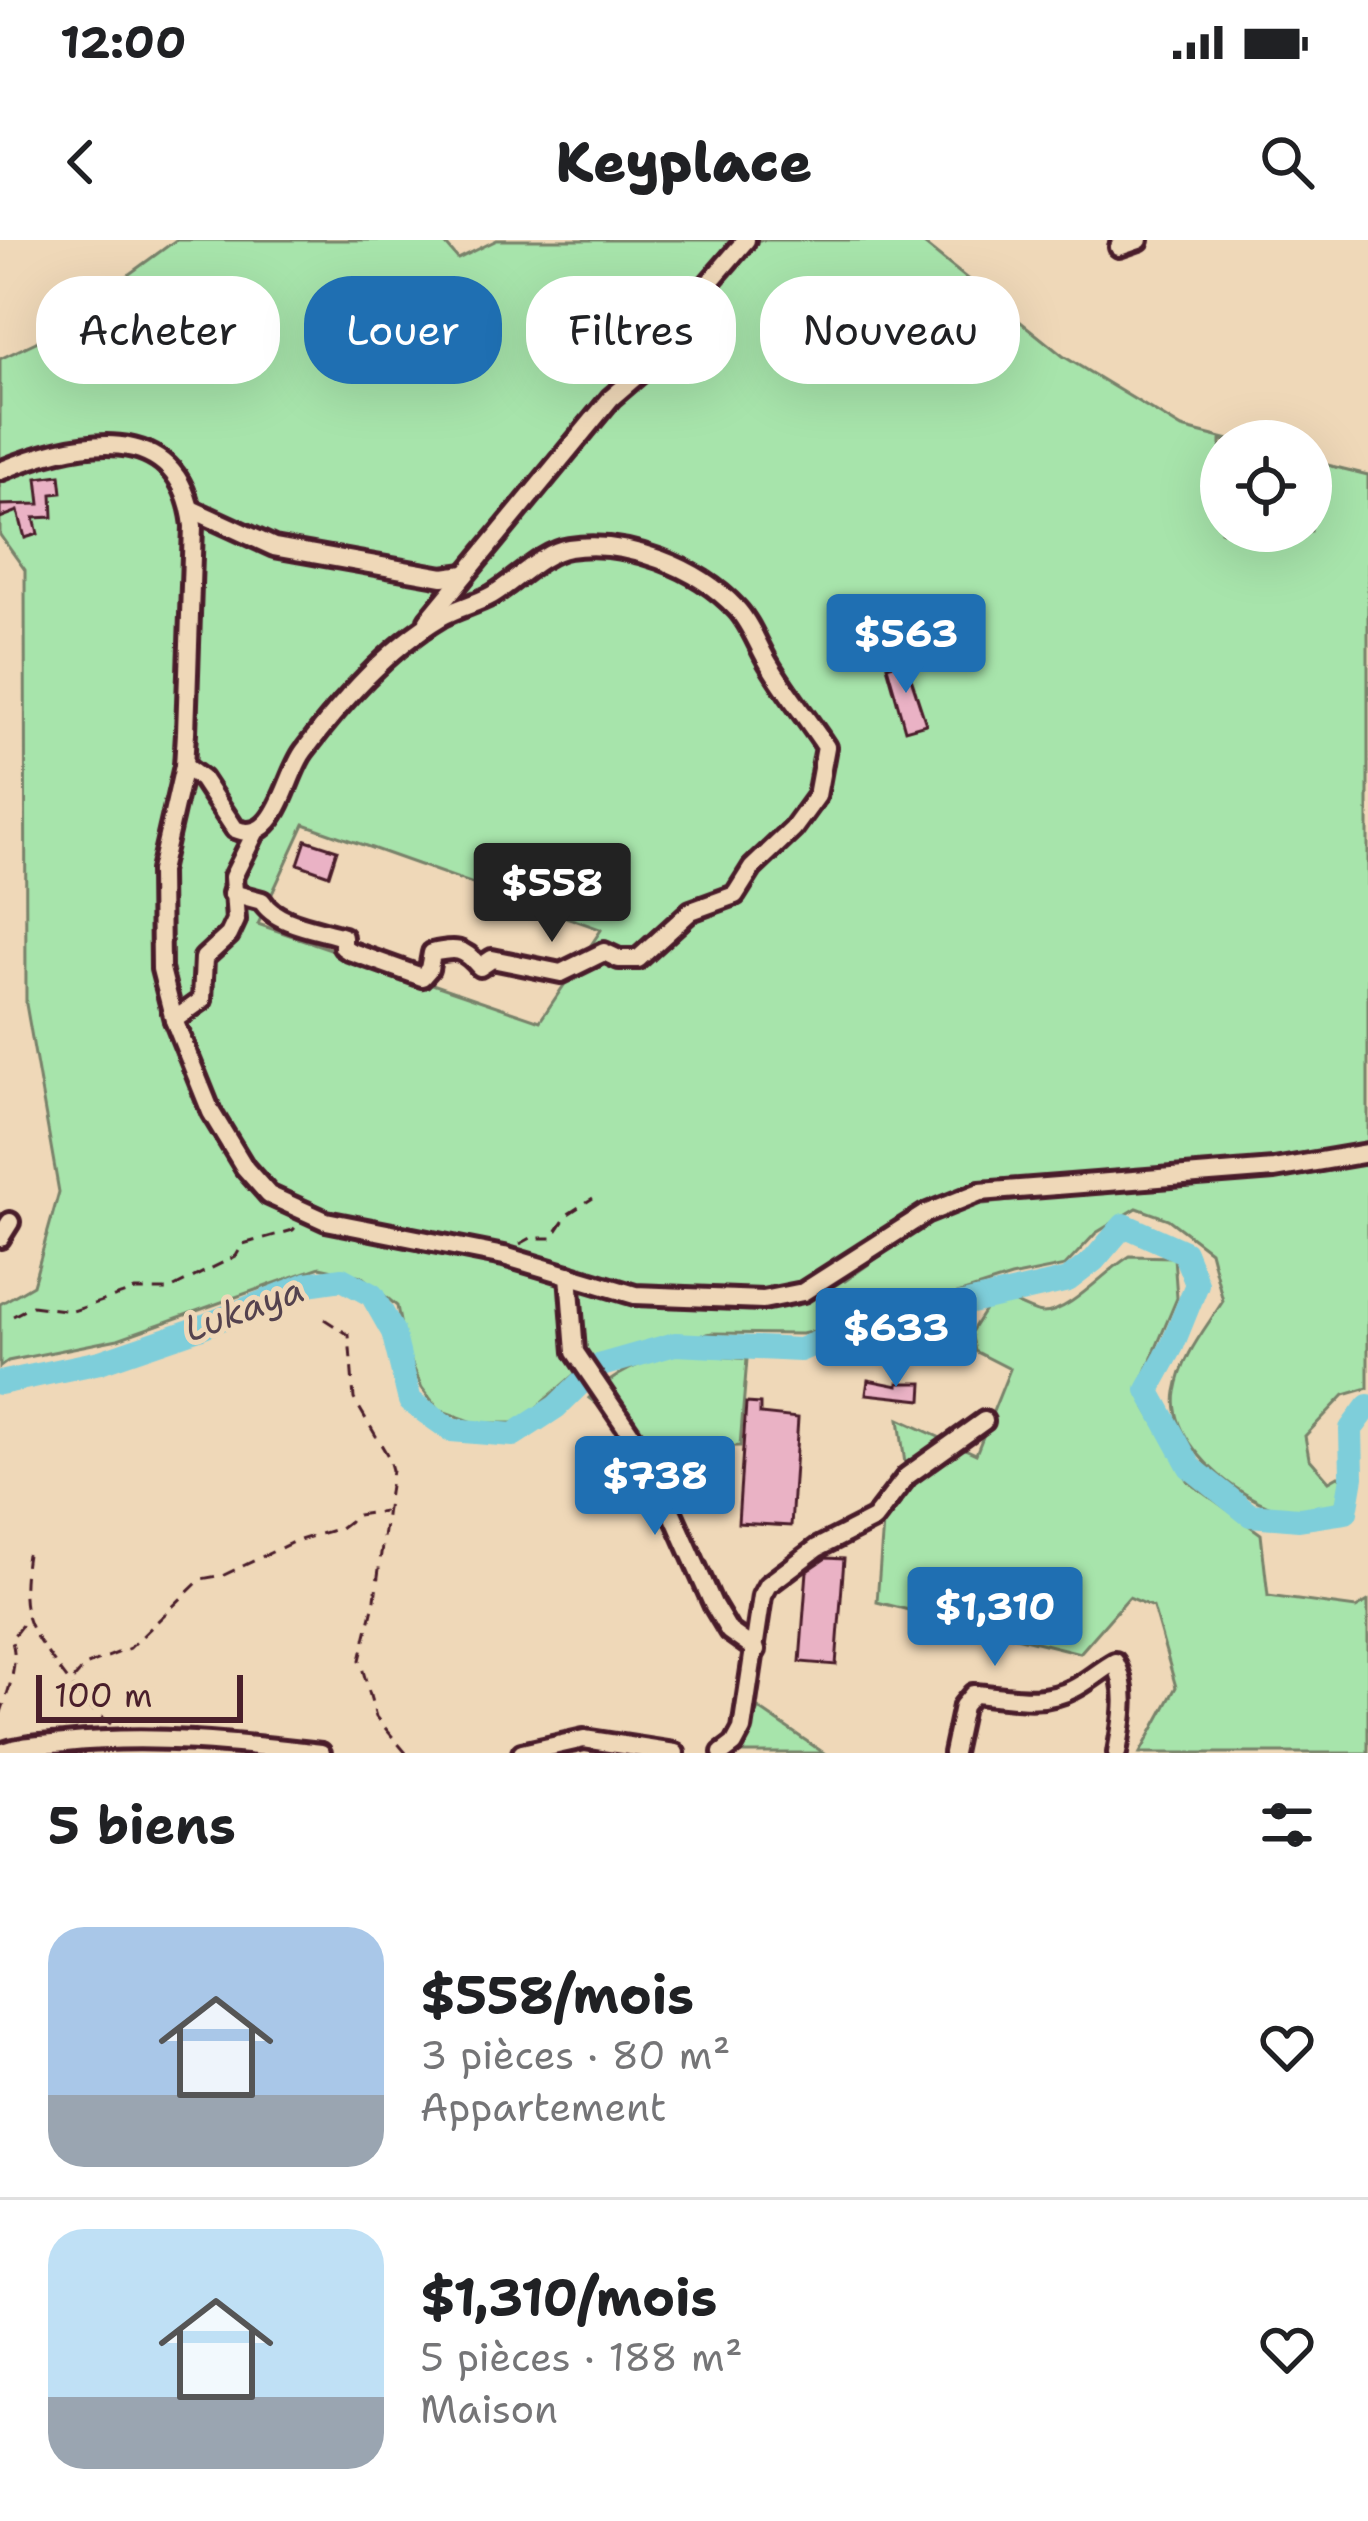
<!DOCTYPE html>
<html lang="fr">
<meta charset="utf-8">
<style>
body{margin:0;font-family:"Shantell Sans",sans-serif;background:#f6f6f6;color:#202124;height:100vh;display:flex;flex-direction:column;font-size:45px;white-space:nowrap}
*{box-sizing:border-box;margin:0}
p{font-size:39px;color:#757577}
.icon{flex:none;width:66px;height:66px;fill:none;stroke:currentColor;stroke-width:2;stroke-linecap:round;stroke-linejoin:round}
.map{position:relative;height:1513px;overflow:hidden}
.panel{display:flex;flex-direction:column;background:#fff;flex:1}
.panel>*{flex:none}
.guide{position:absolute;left:36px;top:36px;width:1296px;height:108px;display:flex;gap:24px}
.controls{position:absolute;left:1200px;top:180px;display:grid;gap:24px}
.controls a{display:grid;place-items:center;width:132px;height:132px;border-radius:50%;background:#fff;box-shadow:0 12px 48px #0002;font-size:60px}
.scale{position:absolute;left:36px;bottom:30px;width:207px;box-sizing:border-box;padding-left:12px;border:6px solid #4a1f2b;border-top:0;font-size:33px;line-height:42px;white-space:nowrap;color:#4a1f2b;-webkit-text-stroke:9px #efd8b8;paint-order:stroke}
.price{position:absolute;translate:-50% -102px;padding:0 27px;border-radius:12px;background:#1f6fb2;color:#fff;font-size:39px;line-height:78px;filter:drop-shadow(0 3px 6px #0008)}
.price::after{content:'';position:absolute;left:50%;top:72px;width:36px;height:27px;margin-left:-18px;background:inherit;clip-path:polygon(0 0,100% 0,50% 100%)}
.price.selected{background:#222;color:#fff}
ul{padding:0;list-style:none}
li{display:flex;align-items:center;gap:36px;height:300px;padding:0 48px}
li+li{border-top:3px solid #e0e0e0}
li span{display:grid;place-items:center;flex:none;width:336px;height:240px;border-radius:36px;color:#555}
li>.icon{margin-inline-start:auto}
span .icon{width:144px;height:144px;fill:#fffc;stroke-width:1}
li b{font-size:51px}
h2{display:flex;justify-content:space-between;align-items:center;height:144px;padding:0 48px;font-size:51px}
.tag{padding:0 42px;border-radius:48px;background:#fff;box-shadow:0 12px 48px #0002;font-size:42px;line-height:108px}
.tag.selected{background:#1f6fb2;color:#fff}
.status{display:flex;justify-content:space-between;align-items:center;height:84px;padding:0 60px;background:#fff;direction:ltr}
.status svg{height:33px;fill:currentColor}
header{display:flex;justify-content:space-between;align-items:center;height:156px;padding:0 48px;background:#fff;font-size:54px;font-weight:800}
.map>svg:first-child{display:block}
</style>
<div class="status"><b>12:00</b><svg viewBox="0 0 49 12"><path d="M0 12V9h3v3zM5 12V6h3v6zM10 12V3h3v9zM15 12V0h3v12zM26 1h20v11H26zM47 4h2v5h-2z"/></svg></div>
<header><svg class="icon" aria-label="back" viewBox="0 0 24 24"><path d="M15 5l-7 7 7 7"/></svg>Keyplace<svg class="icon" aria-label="search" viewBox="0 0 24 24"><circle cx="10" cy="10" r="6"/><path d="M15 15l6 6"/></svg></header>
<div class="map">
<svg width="1368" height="1513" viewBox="0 0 1368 1513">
<rect width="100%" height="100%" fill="#efd8b8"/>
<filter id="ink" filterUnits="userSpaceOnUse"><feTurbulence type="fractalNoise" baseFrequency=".00833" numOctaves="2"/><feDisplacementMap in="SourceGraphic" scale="24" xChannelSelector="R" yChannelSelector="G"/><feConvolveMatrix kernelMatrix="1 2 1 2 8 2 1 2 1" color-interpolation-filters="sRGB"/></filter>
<g filter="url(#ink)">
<!-- green -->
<g fill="#a7e4ab" stroke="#78826b" stroke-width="3" fill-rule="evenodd">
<path d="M176,0H442L458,19L497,0H919L1063,116L1182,188L1233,201H1221V291H1311V221L1368,235V902L1229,927L953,951L831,1027L845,1041L947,968L1278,932L1368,916V1148L1344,1155L1305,1196L1309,1218L1329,1241L1338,1236L1347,1242C1328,1327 1163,1226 1176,1152C1182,1116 1204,1091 1223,1061L1210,1011L1168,979L1137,968L1096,993L1065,1026L1011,1037L948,1057L858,1072L846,1084L802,1094L712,1093L594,1117L519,1183H476L439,1170L422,1148L405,1107L397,1066L361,1036L320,1027L118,1099L8,1121L0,1127V1064L33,1045L59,952L26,764L25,330L0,295V119L36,102ZM304,584L600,689L601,690L540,781L258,684Z"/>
<path d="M1130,1016L1174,1017L1177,1058L1140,1146L1146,1168L1189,1242L1261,1294L1268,1356L1356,1368L1368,1361V1513H1140L1176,1447L1153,1367L1129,1357L1080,1413L877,1362L883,1284L906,1231L899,1179L976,1214L1010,1129L975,1111L971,1092L987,1067L1007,1060C1018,1063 1033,1073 1043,1073C1069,1073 1106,1030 1130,1016Z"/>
<path d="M678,1112L747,1119L740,1206L654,1207L589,1158C616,1132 642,1121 678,1112Z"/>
<polygon points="758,1468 824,1513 742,1513"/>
</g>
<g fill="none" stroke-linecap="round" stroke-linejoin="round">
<!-- river -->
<polyline stroke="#7eceda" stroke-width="24" points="0,1143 100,1122 199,1088 307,1044 342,1039 372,1055 393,1092 410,1161 451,1190 513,1195 556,1167 598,1126 675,1104 800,1110 883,1075 941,1069 1068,1040 1094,1020 1124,985 1184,1012 1197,1044 1172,1106 1148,1150 1190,1227 1250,1275 1299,1279 1346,1272 1352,1237 1351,1189 1368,1166"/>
</g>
<!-- building -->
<g fill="#eab2c5" stroke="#4a1f2b" stroke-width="3">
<polygon points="60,235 62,253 52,254 53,277 34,278 38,294 25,298 18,271 0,278 0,265 40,264 37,238"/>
<polygon points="905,420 926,484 905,490 887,426"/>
<polygon points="306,600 337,610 329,635 298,624"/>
<polygon points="868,1140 898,1146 898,1143 923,1143 922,1160 866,1154"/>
<polygon points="746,1163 760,1164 760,1174 798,1178 791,1286 738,1283"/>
<polygon points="826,1318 844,1319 836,1425 800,1422 807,1331"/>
</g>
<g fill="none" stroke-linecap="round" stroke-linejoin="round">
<defs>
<g id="street">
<polyline points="1119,7 1139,0"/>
<path d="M0,231C73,201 180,175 193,286L186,493L184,526L160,631L161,729L174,780L211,872L245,928L269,955L326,981L504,1016L635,1055L763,1060L803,1052L925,974L980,952L1274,929L1368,913"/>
<polyline points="191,269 274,307 443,337 465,334"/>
<polyline points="428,380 611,158 661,115 689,66 746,0"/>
<path d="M184,526L202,539L235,589C277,607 285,536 304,511C342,461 387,409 441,377C457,368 476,364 492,355C515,342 542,312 569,308C626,299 698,327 737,369C751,384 758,406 769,424C786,453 807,478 826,507L817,556L793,589L752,628L735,655L691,671L638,719H619L604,712L561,733L492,719L480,727C463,707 456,708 432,713L429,729L422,737L349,711L343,707V697C318,689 275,684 262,661L232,653"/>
<polyline points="174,780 202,760 204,718 229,695 236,680 233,637 255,593"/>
<polyline points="0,998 10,982"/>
<polyline points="569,1035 575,1112 649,1221 713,1364 729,1391 756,1410"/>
<path d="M0,1513C22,1505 42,1505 65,1503C151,1494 236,1503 321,1513"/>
<polyline points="522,1513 584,1499 675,1513"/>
<polyline points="722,1513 734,1504 742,1489 762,1356 768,1345 817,1308 874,1279 907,1236 984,1181"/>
<path d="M953,1513L963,1466L973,1454C1007,1456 1041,1466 1073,1449C1088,1442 1100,1430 1115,1422C1130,1450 1122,1483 1117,1513"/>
</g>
</defs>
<!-- street casing -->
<use href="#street" stroke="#4a1f2b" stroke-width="26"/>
<!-- path -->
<g stroke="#4a1f2b" stroke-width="3" stroke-dasharray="12 9" stroke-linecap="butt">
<polyline points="520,1004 531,998 552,998 568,974 593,958"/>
<polyline points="13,1076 32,1066 73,1071 135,1050 168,1050 236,1016 243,1004 293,990 297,985"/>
<polyline points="324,1079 349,1095 354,1159 388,1216 392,1230 375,1359 360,1420 376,1477 406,1513"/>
<path d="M27,1314C17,1382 30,1389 69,1442"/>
<path d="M0,1475C8,1452 20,1422 11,1399L25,1381"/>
<polyline points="111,1484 83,1462 70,1443 85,1426 130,1408 201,1339 224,1335 293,1302 340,1288 357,1275 384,1271"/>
</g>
<!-- street -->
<use href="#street" stroke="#efd8b8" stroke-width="16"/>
</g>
</g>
<g text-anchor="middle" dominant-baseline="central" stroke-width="10" stroke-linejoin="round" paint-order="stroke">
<!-- water labels -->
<g font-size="36" font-style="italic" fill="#54424e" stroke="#efd8b8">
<text transform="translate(244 1069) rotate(-20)">Lukaya</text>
</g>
</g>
</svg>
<div class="controls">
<a><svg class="icon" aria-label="locate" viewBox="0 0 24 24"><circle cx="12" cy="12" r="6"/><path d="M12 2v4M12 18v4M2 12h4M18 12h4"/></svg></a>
</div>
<div class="scale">100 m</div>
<b class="price" style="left:906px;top:456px">$563</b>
<b class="price selected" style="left:552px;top:705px">$558</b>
<b class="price" style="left:896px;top:1150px">$633</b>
<b class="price" style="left:655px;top:1298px">$738</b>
<b class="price" style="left:995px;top:1429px">$1,310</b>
<div class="guide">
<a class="tag">Acheter</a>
<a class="tag selected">Louer</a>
<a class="tag">Filtres</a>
<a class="tag">Nouveau</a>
</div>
</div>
<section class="panel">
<h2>5 biens<svg class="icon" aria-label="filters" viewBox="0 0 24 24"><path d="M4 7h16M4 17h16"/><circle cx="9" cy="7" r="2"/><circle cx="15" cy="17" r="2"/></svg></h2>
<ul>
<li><span style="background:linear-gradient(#a9c7e8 70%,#9aa5b1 0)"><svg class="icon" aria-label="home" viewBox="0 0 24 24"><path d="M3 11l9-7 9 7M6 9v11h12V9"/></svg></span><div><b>$558/mois</b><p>3 pièces · 80 m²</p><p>Appartement</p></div><svg class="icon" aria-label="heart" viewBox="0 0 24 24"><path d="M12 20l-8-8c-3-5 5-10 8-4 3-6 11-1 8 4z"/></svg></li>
<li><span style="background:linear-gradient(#bfe0f5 70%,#9aa5b1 0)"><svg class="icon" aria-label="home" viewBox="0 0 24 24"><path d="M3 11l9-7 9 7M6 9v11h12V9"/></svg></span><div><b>$1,310/mois</b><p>5 pièces · 188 m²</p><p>Maison</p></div><svg class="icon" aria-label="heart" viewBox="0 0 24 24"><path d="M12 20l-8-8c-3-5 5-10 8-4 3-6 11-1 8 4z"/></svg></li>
</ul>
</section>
